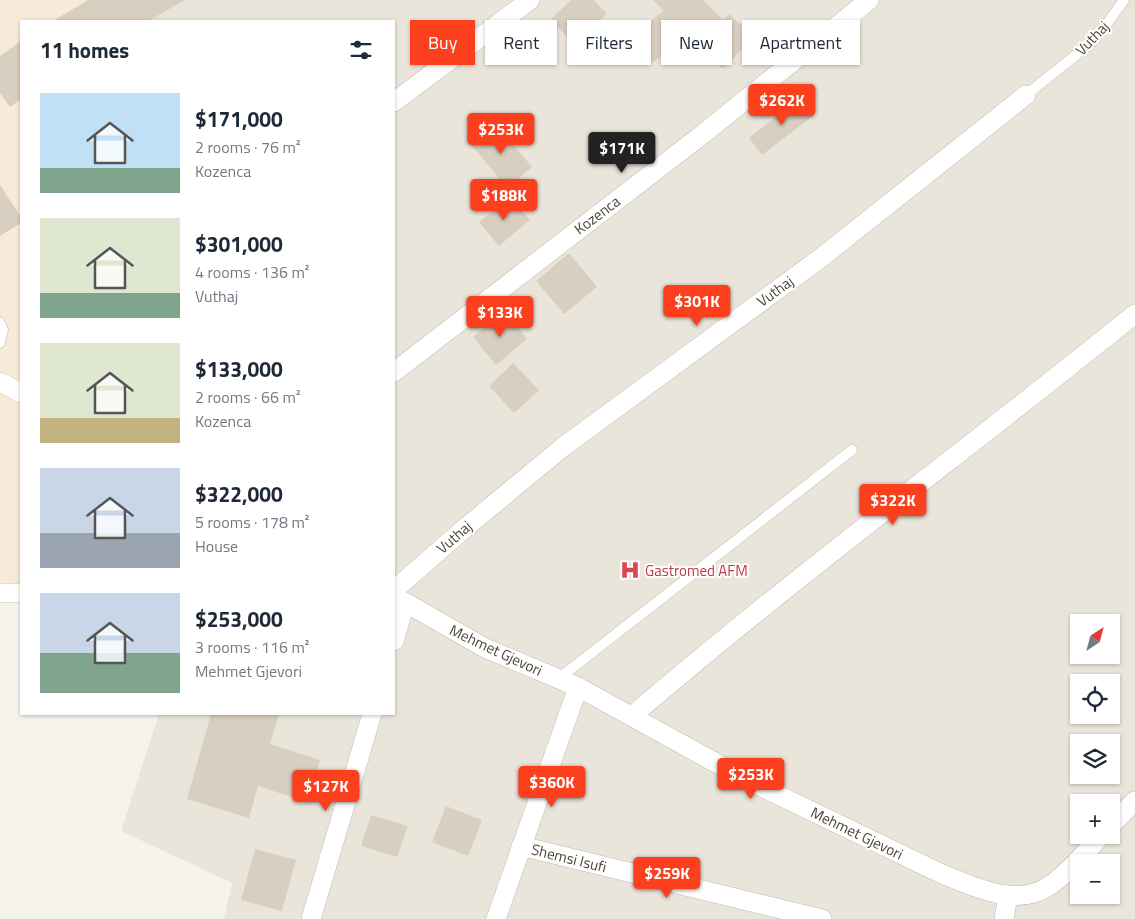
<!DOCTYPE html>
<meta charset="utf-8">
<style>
body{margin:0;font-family:"Titillium Web",sans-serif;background:#f2f2f3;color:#1f2937;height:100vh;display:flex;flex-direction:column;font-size:19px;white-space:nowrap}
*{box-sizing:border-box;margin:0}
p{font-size:16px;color:#747a83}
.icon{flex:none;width:28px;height:28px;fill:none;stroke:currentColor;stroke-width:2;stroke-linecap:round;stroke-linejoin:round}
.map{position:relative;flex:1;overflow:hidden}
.side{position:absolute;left:20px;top:20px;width:375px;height:695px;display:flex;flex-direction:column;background:#fff;border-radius:0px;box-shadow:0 1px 4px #0004}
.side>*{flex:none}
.banner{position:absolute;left:410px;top:20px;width:475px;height:45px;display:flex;gap:10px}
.needle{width:32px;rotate:36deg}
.fabs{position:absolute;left:1070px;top:614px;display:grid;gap:10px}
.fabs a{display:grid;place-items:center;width:50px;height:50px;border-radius:0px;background:#fff;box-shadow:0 1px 4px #0004;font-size:25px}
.price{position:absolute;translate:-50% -42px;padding:0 11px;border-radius:5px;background:#fc3f1d;color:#fff;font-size:16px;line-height:32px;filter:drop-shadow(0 1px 2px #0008)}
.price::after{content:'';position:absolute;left:50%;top:30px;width:15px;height:11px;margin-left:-8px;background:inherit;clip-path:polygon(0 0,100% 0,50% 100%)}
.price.on{background:#222;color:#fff}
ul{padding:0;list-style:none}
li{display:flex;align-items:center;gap:15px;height:125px;padding:0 20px}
li span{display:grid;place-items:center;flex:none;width:140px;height:100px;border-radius:0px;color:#555}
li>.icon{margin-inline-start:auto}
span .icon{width:60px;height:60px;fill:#fffc;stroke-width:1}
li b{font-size:21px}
h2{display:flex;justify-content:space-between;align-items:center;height:60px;padding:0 20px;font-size:21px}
.tag{padding:0 18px;border-radius:0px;background:#fff;box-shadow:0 1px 4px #0004;font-size:18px;line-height:45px}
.tag.on{background:#fc3f1d;color:#fff}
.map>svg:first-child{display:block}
</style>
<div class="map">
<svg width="1135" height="919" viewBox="0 0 1135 919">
<rect width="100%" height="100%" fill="#f6f3ec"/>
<!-- residential -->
<path fill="#eae5da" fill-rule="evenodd" d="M178,0H1135V919H224L232,883L121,831L159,714H394V21H141ZM1079,622H1111V655H1079ZM1079,682H1111V715H1079ZM1079,742H1111V775H1079ZM1079,802H1111V835H1079ZM1079,862H1111V895H1079Z"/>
<!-- commercial -->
<polygon fill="#f7ead8" points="0,0 178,0 141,21 21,21 21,593 0,593"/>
<!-- building -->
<g fill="#d8cfc1">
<polygon points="88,0 185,0 148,21 53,21"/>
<polygon points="571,0 594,0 607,14 574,45 551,19"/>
<polygon points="653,0 703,0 723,20 729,14 754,37 723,69 689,37 653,62 633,33 664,11"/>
<polygon points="21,41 21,99 10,107 0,93 0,56"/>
<polygon points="800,97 814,115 762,155 749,138"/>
<polygon points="495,123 532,167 507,188 470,143"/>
<polygon points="0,185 21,217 21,223 0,236"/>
<polygon points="510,197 530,220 499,246 479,222"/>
<polygon points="569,253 597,287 564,314 536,281"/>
<polygon points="504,311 527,339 496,365 473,337"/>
<polygon points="513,363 539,390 514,413 489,386"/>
<polygon points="211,714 279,714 270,744 320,760 307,802 258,786 249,818 187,799"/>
<polygon points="446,806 482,820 468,856 432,842"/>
<polygon points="371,815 408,826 397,857 361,846"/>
<polygon points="255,849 296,860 282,911 241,900"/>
</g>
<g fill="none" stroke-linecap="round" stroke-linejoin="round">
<defs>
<g id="lane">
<polyline points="1026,95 1091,43 1106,25 1124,0"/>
<polyline points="0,323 3,330 0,343"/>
<polyline points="558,679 852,450"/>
</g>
<g id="street">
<polyline points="394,102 530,0"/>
<polyline points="394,372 703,134 869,0"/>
<polyline points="0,382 21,393"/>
<polyline points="394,590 465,528 563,447 822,257 1026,95"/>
<polyline points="0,593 21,593"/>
<path d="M394,596L485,648L578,687L747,780L942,874C974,887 1017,908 1049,886C1069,873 1085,852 1102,835"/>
<polyline points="394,641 405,603"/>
<path d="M632,716C795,576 968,449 1135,314"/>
<polyline points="1111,825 1135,801"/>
<polyline points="521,846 822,919"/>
<polyline points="311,919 372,714"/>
<polyline points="496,919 578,687"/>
<polyline points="1004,919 1008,895"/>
</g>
</defs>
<!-- lane casing -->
<use href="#lane" stroke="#c2bbae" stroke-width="11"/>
<!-- street casing -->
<use href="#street" stroke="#c2bbae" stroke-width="20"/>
<!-- lane -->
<use href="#lane" stroke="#fff" stroke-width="10"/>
<!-- street -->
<use href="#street" stroke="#fff" stroke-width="19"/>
</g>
<!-- icons -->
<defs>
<symbol id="hospital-bare" viewBox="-9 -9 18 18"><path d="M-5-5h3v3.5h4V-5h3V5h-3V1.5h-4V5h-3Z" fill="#e0444e" stroke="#fff" stroke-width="2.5" paint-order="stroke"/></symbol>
</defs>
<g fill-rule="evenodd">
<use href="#hospital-bare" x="616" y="556" width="28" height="28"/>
</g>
<g text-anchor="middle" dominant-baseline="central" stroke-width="4" stroke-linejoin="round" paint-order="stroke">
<!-- street labels -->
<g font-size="15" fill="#4b4439" stroke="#fff">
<text transform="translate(1092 38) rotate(-46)">Vuthaj</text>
<text transform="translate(597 215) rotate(-37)">Kozenca</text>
<text transform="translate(775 291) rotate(-36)">Vuthaj</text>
<text transform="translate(454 537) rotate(-41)">Vuthaj</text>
<text transform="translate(496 650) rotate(25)">Mehmet Gjevori</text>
<text transform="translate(857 833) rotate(26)">Mehmet Gjevori</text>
<text transform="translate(569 858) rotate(14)">Shemsi Isufi</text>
</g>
<!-- health labels -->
<g font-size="15" fill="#be3a42" stroke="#fff" text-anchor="start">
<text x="645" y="570">Gastromed AFM</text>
</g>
</g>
</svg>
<div class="fabs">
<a><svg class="needle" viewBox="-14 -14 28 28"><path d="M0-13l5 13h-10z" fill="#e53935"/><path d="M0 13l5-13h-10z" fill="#747a83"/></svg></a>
<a><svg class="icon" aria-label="locate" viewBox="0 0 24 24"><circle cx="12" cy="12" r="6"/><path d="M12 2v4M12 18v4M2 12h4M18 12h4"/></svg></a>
<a><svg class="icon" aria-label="layers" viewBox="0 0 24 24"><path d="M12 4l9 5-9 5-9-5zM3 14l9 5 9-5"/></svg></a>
<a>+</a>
<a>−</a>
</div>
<b class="price" style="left:782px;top:126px">$262K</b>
<b class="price" style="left:501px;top:155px">$253K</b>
<b class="price on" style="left:622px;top:174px">$171K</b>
<b class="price" style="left:504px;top:221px">$188K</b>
<b class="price" style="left:697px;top:327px">$301K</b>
<b class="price" style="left:500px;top:338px">$133K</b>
<b class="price" style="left:893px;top:526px">$322K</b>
<b class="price" style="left:751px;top:800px">$253K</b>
<b class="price" style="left:552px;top:808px">$360K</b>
<b class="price" style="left:326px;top:812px">$127K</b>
<b class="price" style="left:667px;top:899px">$259K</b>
<div class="banner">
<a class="tag on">Buy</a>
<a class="tag">Rent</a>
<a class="tag">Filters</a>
<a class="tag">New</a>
<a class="tag">Apartment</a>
</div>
<section class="side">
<h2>11 homes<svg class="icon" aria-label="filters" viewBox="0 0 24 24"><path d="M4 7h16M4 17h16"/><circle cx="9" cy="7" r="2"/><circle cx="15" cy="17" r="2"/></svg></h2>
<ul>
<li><span style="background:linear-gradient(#bfe0f5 75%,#7fa58c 0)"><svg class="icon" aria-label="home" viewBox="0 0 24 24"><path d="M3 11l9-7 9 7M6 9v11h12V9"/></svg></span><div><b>$171,000</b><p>2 rooms · 76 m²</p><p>Kozenca</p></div></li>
<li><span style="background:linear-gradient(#dfe7d0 75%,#7fa58c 0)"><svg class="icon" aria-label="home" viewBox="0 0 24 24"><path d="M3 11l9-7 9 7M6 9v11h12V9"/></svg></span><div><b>$301,000</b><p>4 rooms · 136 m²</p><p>Vuthaj</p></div></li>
<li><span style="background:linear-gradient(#dfe7d0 75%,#c2b280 0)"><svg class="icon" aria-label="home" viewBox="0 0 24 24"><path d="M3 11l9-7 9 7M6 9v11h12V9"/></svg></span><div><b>$133,000</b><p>2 rooms · 66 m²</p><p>Kozenca</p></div></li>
<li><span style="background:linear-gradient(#c9d6e8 65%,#9aa5b1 0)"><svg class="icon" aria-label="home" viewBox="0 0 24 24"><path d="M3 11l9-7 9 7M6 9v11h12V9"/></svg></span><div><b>$322,000</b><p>5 rooms · 178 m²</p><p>House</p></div></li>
<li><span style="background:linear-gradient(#c9d6e8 60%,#7fa58c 0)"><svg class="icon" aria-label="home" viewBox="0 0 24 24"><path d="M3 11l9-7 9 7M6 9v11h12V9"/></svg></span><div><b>$253,000</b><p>3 rooms · 116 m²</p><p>Mehmet Gjevori</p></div></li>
</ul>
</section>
</div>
